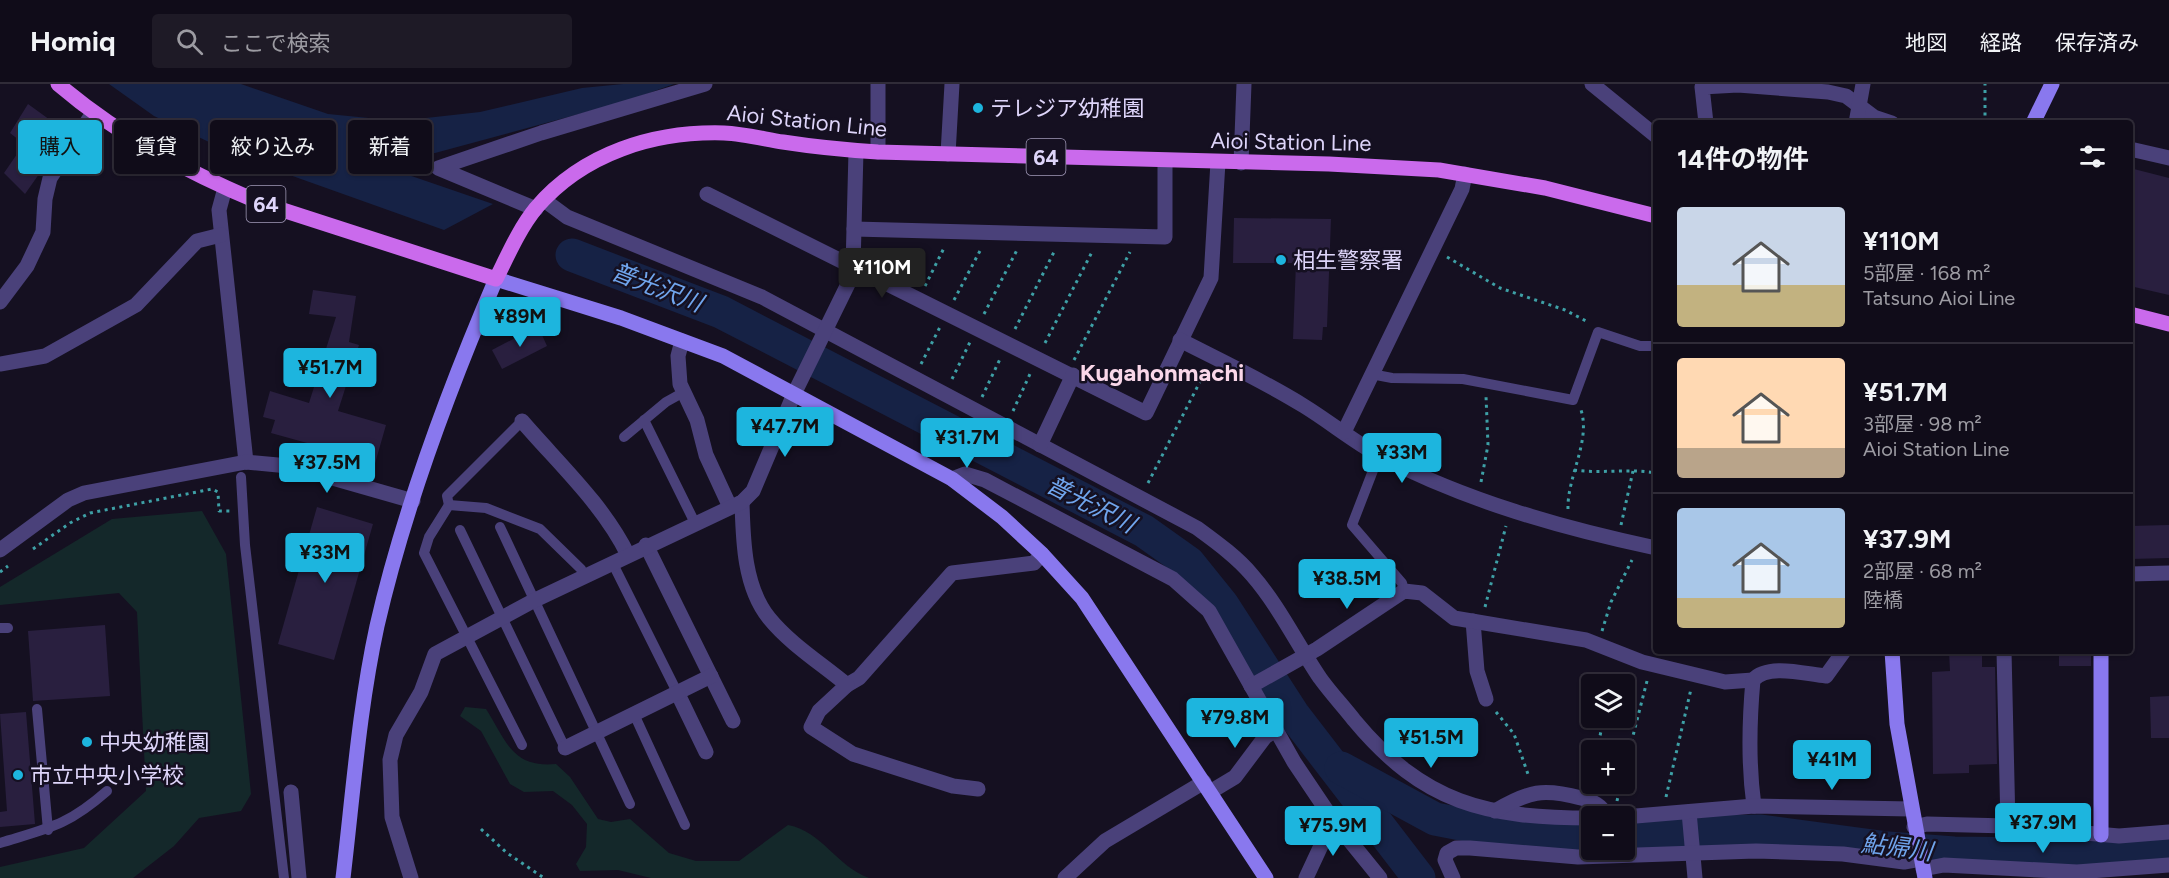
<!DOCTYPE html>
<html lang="ja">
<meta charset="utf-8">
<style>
body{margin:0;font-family:Figtree,"Noto Sans JP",sans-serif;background:#1e1a26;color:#f1f3f6;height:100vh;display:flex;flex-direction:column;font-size:22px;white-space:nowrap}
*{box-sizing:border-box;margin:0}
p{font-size:20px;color:#9c9ba2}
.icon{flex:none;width:33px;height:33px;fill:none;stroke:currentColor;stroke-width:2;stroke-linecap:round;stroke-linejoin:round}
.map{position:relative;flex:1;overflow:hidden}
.sheet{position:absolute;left:1653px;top:36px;width:480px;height:534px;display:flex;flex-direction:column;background:#100c19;border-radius:6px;box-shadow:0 2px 4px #0004,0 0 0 2px #302c38}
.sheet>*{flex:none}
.guide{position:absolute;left:18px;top:36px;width:570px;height:54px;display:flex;gap:12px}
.controls{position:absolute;left:1581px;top:590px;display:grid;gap:12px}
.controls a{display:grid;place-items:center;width:54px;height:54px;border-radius:6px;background:#100c19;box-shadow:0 2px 4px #0004,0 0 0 2px #302c38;font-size:30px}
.price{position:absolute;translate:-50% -51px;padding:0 14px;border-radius:6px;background:#1db5de;color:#111;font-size:20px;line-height:39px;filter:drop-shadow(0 2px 3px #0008)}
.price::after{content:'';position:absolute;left:50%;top:36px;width:18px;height:14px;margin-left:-9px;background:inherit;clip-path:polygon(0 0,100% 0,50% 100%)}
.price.selected{background:#222;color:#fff}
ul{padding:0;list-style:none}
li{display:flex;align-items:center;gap:18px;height:150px;padding:0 24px}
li+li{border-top:2px solid #302c38}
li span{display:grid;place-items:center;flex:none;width:168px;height:120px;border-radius:6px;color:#555}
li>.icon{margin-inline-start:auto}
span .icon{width:72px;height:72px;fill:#fffc;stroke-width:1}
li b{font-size:26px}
h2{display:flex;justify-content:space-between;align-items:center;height:72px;padding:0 24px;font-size:26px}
.tag{padding:0 21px;border-radius:6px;background:#100c19;box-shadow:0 2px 4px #0004,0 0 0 2px #302c38;font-size:21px;line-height:54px}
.tag.selected{background:#1db5de;color:#111}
header{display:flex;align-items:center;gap:36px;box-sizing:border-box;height:84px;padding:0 30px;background:#100c19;border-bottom:2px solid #302c38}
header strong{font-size:28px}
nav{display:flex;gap:33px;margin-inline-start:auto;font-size:21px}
.search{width:420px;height:54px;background:#1e1a26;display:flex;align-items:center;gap:15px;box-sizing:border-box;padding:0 21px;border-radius:6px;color:#9c9ba2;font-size:22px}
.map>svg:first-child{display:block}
</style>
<header>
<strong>Homiq</strong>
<div class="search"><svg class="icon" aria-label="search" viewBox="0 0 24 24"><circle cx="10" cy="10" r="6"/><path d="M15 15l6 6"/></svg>ここで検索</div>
<nav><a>地図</a><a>経路</a><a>保存済み</a></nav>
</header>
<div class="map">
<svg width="2169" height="794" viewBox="0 0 2169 794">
<rect width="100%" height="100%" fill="#151021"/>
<!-- green -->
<g fill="#14282a">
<polygon points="202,427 226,470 251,710 241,727 199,734 174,762 133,794 0,794 0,783 84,764 146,707 137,528 119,509 0,521 0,503 112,435"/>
<path d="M465,623L486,625C507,658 512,684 556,680L570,693L598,735L611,738L630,735L669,769L696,777H739L788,741C823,748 836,782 869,794H651L618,786L580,787L576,780L586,763L587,740L572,721L553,707L524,708L510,700L481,647L460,632Z"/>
</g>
<!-- water -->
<polygon fill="#162245" points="109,0 241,0 328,30 399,37 480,28 582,4 623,0 674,0 627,17 435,69 391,73 394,86 493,120 444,146 245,75 154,32"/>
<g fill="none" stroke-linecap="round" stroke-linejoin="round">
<!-- river -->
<g stroke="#162245" stroke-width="33">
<polyline points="572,171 721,228 1144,447 1189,479 1222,520 1293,630 1419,794"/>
<polyline points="1341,684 1435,735 1492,746 1592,750"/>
<polyline points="1624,749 1761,747 1888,764 1954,769 2111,771 2169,764"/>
</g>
</g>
<!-- building -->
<g fill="#291f3f">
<polygon points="28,20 68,49 25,110 4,89 24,60 10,49"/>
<polygon points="2130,84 2169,94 2169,211 2130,202"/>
<polygon points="1234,134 1331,135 1327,243 1323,243 1322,256 1293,255 1296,179 1233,179"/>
<polygon points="313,206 356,212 349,258 359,261 338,327 386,341 372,390 304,370 307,359 271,349 275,336 263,333 270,307 309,319 336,233 309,230"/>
<polygon points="538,242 547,262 502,285 492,266"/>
<polygon points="317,423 373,440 334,576 278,560"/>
<polygon points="2169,441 2169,474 2130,475 2130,442"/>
<polygon points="105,541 110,612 33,617 28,547"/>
<polygon points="1949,567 1982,567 1982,583 1995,583 1997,680 1969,681 1969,689 1933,690 1932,588 1950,587"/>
<rect x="2059" y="567" width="32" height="15"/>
<polygon points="2169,612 2169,654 2151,654 2150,613"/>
<polygon points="26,628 35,740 0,743 0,728 7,727 0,630"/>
</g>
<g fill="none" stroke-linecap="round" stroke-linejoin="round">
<!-- path -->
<g stroke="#3ea0a6" stroke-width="3" stroke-dasharray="3 4.5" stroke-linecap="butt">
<polyline points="1985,39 1985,0"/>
<polyline points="1447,173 1500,204 1565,226 1588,238"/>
<polyline points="896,188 909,162"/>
<polyline points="925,202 945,162"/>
<polyline points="954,216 982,163"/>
<polyline points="984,230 1018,164"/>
<polyline points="1015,245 1055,166"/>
<polyline points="1045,259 1093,166"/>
<polyline points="1074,276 1130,168"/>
<polyline points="921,280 940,243"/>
<polyline points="952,295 970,258"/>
<polyline points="982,313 1001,273"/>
<polyline points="1013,327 1030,290"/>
<path d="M1574,386C1601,390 1629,384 1656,389"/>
<polyline points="1481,398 1488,361 1486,312"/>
<polyline points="1148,399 1205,288"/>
<path d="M1568,425C1567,393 1591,357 1581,326"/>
<polyline points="1621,441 1633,387"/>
<polyline points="33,465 70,439 90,429 212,405 218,408 219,427 230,427"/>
<polyline points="0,488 8,482"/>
<polyline points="1485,523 1506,442"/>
<polyline points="1602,547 1611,518 1632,476"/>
<polyline points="1612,600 1615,586"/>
<polyline points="1496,628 1514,650 1529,693"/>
<polyline points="1597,666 1604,633"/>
<polyline points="1624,687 1647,597"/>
<polyline points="1589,699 1592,689"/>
<polyline points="1666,713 1691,605"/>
<polyline points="1617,717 1621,699"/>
<polyline points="481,745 507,769 544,794"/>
</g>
<!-- lane -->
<g stroke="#4a417a" stroke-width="10">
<polyline points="1371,290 1392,294 1463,295 1573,316 1598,248 1640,262 1656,262"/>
<polyline points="644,336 695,439"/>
<polyline points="624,353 666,318 684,308"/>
<polyline points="1379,371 1352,441 1402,499 1404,507"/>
<polyline points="241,393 245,461 284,794"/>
<polyline points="449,421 447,412 522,337"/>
<polyline points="500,443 630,720"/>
<polyline points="460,446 565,664"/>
<polyline points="612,478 677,608"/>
<polyline points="0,544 8,544"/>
<polyline points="37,625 48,746"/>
<polyline points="634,630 685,741"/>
<polyline points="522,661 424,469 429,453 449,421 486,424 540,445 581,485 584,492"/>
<path d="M0,759C49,744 67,742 107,707"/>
</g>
<!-- street -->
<g stroke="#4a417a" stroke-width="15">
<polyline points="1592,0 1656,52"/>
<polyline points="1706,39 1702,3 1738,1 1828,8 1846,12 1874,33 1892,39"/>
<polyline points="1856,39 1863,0"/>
<polyline points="2130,65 2169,74"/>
<polyline points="878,68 878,0"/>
<polyline points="948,70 952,0"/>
<polyline points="1241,79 1244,0"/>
<polyline points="225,104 219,126 246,378"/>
<polyline points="707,110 1146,329 1211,194 1218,78"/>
<path d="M544,116L567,133L762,213L1197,444C1216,458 1237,473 1252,491C1279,522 1297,560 1320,594C1330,608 1343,622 1354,636C1424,720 1486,734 1592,734"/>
<polyline points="536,125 438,84 541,49 705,0"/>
<polyline points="854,145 1165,153 1165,77"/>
<polyline points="0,218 27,182 43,148 45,115 50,94 93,29"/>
<path d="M1180,256C1221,277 1264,297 1304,322C1330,338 1354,358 1380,372C1466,417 1562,444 1656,464"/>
<polyline points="682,257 678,272 680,300 697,336 706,371 730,423"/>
<polyline points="0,280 45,272 136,221 197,157 221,151"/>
<path d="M522,337C558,379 603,420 628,471"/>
<polyline points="1344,348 1462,105 1465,90"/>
<polyline points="1040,361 1073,291"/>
<polyline points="952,395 965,390 985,396 1173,495 1209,527 1294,678 1333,736 1380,794"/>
<path d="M742,418C743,456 744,503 769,534C790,560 822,580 847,601L859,594L952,489L1034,479L1042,470"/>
<polyline points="646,461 733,637"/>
<polyline points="0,466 68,416 84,409 246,378 278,381 315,389 413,417"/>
<polyline points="2130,490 2169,489"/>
<polyline points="1473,537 1477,587 1486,615"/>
<polyline points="2004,567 2008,742"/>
<polyline points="847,601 819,627 811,643 853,670 953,702 978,705"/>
<polyline points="1251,602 1317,565 1404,507 1422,509 1454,534 1586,556 1642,578 1725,598 1753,596"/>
<polyline points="677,608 706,668"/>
<polyline points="565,664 711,592"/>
<polyline points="291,708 299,794"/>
<polyline points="1210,708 1235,693 1265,653 1275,646"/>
<path d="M1754,722C1748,679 1749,640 1753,596C1768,579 1805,590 1826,592L1844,567"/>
<path d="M1495,727C1529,707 1543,704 1581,714C1593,717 1601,721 1607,732"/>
<polyline points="1689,728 1695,794"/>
<polyline points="1624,733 1754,722 1911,725"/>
<polyline points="1914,743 1927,740 2008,742 2119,752 2169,748"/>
<polyline points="1923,785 1944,781 2077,788 2169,781"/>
<polyline points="411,794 392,733 390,676 396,651 421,608 435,570 533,517 742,418 753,407 794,310 850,196 853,183 856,67"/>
<polyline points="1065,794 1105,757 1204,698"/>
<polyline points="1306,794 1333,736"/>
<polyline points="1453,794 1445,776 1447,769 1456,764 1470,764 1578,773 1756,767 1843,770 1904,778 1921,775"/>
</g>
<!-- secondary -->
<g stroke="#8978ee" stroke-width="15">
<polyline points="2033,39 2052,0"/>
<polyline points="1892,567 1897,640 1925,794"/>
<polyline points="2101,567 2101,751"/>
<path d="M343,794C353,710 359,625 377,542C404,424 448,307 496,195L621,234L723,272L952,395L1002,433L1042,470L1082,514L1266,794"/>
</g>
<!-- primary -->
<g stroke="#ca6aec" stroke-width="15">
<path d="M58,0C119,52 187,88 261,119L496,195C508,171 519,145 536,124C583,69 654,47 724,49C744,50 764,55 783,58C815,63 846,66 878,68L1329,80L1439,86L1545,104L1656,132"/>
<polyline points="2130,230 2169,240"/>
</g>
</g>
<!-- markers -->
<g fill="#1db5de" stroke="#151021" stroke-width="2">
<circle cx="978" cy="24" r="6"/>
<circle cx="1281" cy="176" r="6"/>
<circle cx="87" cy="658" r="6"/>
<circle cx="18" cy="691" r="6"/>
</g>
<g text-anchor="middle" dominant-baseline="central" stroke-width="5" stroke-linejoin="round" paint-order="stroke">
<!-- shield labels -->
<g fill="#151021" stroke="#a29ab9" stroke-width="1.5">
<rect x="1026.5" y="55" width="39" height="36" rx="4.5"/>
<rect x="246.5" y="102" width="39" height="36" rx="4.5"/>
</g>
<g font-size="21" font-weight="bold" fill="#ded5fa">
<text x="1046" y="73">64</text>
<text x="266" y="120">64</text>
</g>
<!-- poi labels -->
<g font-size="22" fill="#ded5fa" stroke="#151021" text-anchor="start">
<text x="990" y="24">テレジア幼稚園</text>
<text x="1293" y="176">相生警察署</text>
<text x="99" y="658">中央幼稚園</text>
<text x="30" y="691">市立中央小学校</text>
</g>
<!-- street labels -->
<g font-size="22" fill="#ded5fa" stroke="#151021">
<text transform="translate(807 37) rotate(6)">Aioi Station Line</text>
<text transform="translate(1291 58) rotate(1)">Aioi Station Line</text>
</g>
<!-- water labels -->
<g font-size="24" font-style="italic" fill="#70a5ed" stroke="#151021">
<text transform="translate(657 203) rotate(21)">普光沢川</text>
<text transform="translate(1091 420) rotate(27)">普光沢川</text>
<text transform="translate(1897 763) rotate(7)">鮎帰川</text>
</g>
<!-- neighbourhood labels -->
<g font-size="24" font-weight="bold" fill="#fad7e9" stroke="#151021">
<text x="1162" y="288">Kugahonmachi</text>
</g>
</g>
</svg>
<div class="controls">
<a><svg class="icon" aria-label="layers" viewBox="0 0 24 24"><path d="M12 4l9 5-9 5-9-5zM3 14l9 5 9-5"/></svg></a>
<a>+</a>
<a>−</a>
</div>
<b class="price selected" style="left:882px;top:215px">¥110M</b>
<b class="price" style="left:520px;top:264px">¥89M</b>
<b class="price" style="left:330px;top:315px">¥51.7M</b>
<b class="price" style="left:785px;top:374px">¥47.7M</b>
<b class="price" style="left:967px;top:385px">¥31.7M</b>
<b class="price" style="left:1402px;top:400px">¥33M</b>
<b class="price" style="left:327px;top:410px">¥37.5M</b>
<b class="price" style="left:325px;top:500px">¥33M</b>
<b class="price" style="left:1347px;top:526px">¥38.5M</b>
<b class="price" style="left:1235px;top:665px">¥79.8M</b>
<b class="price" style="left:1431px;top:685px">¥51.5M</b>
<b class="price" style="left:1832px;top:707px">¥41M</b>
<b class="price" style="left:2043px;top:770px">¥37.9M</b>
<b class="price" style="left:1333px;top:773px">¥75.9M</b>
<div class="guide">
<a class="tag selected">購入</a>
<a class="tag">賃貸</a>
<a class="tag">絞り込み</a>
<a class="tag">新着</a>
</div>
<section class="sheet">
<h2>14件の物件<svg class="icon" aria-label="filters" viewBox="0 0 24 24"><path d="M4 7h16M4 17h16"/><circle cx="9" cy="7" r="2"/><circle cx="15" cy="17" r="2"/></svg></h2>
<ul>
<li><span style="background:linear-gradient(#c9d6e8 65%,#c2b280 0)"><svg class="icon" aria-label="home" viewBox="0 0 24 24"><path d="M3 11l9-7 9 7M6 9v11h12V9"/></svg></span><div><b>¥110M</b><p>5部屋 · 168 m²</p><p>Tatsuno Aioi Line</p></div></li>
<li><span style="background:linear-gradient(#ffd9b3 75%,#b9a48a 0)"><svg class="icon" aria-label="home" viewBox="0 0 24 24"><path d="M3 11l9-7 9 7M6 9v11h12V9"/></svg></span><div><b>¥51.7M</b><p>3部屋 · 98 m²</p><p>Aioi Station Line</p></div></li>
<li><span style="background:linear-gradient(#a9c7e8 75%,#c2b280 0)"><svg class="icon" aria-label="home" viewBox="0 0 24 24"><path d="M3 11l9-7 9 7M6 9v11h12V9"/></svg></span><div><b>¥37.9M</b><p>2部屋 · 68 m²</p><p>陸橋</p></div></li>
</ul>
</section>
</div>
